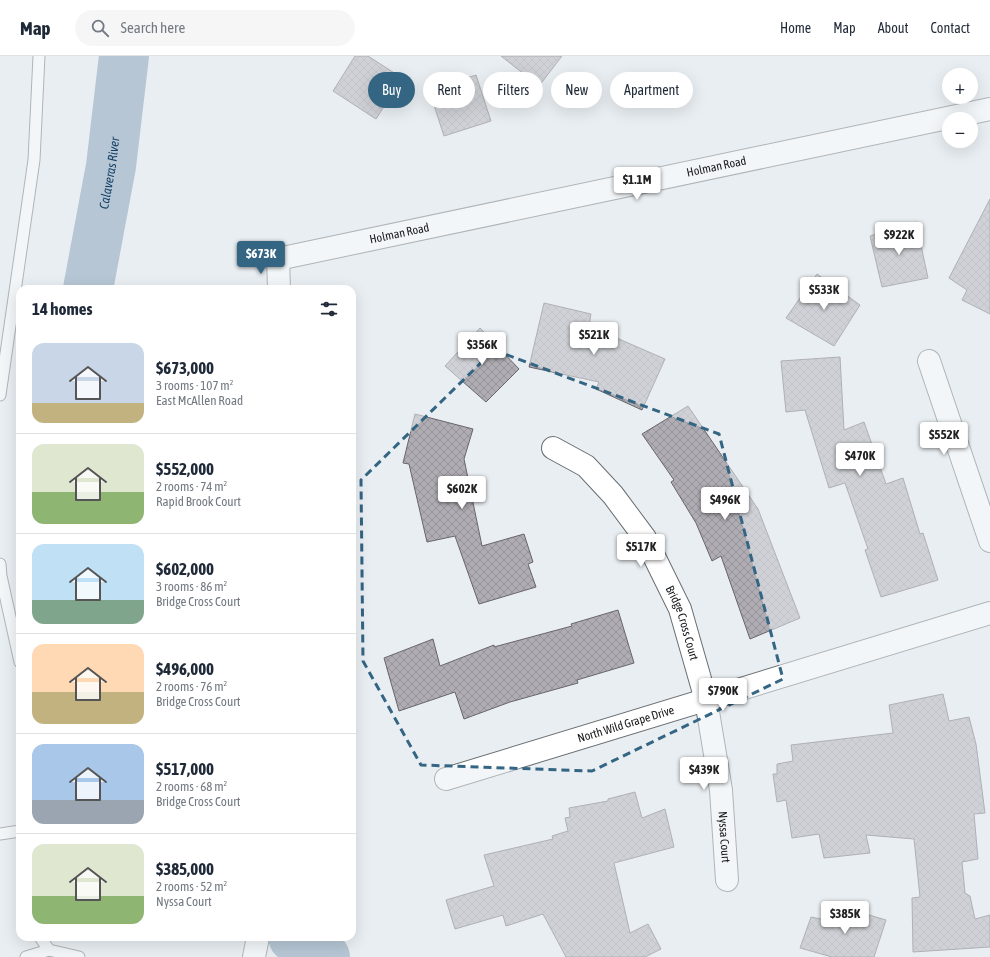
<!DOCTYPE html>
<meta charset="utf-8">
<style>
body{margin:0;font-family:"Asap Condensed",sans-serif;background:#f6f6f7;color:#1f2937;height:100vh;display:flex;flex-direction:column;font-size:15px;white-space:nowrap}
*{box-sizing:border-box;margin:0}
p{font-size:13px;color:#747a83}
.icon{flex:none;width:22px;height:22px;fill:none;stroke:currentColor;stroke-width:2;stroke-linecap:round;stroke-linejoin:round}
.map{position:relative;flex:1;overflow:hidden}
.sheet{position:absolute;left:16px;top:229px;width:340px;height:656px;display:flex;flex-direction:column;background:#fff;border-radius:12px;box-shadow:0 4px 16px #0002}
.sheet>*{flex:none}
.guide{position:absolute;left:368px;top:16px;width:380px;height:36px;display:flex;gap:8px}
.fabs{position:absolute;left:942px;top:12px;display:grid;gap:8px}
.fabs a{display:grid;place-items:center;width:36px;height:36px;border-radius:50%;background:#fff;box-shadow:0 4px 16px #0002;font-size:20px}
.price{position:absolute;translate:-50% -34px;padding:0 9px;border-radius:4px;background:#fff;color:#222;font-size:13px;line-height:26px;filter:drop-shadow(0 1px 2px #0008)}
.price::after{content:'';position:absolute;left:50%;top:24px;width:12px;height:9px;margin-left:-6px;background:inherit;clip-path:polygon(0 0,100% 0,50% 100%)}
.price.on{background:#346583;color:#fff}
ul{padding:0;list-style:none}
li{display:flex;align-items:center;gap:12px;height:100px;padding:0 16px}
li+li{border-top:1px solid #e0e1e3}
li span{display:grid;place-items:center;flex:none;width:112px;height:80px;border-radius:12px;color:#555}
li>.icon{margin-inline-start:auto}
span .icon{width:48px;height:48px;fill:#fffc;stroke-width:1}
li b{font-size:17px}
h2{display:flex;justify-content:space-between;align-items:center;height:48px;padding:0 16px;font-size:17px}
.pill{padding:0 14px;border-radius:18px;background:#fff;box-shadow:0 4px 16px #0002;font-size:14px;line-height:36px}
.pill.on{background:#346583;color:#fff}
header{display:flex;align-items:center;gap:24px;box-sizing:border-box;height:56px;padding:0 20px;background:#fff;border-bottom:1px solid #e0e1e3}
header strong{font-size:19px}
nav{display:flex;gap:22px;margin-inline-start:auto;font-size:14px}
.search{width:280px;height:36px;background:#f6f6f7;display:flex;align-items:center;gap:10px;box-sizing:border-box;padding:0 14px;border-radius:22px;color:#747a83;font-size:15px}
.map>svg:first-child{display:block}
</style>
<header>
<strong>Map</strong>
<div class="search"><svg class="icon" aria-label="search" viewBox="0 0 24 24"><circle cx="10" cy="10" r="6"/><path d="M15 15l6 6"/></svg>Search here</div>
<nav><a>Home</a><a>Map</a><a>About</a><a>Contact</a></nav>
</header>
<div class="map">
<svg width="990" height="901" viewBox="0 0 990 901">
<defs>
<pattern id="building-cross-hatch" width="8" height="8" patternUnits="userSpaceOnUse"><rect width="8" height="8" fill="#afadb3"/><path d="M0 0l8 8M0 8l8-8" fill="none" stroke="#969499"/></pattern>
</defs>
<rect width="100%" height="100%" fill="#e9eef2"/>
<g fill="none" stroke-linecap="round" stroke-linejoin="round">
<!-- river -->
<g stroke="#7996b0" stroke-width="50">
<path id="s1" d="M88,233L111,110L124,0"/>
<polyline points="293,881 325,901"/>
</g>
</g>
<!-- building -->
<g fill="url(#building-cross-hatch)" stroke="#67656a">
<polygon points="355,0 368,0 402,22 376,63 333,35"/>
<polygon points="501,0 562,0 539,30"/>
<polygon points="476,19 491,65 444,80 429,34"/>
<polygon points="990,143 990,258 962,244 967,234 949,222"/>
<polygon points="916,166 928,222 882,231 870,180"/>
<polygon points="817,218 860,249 834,290 786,262"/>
<polygon points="544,247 591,258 589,270 665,303 642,354 596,333 599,326 529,311"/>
<polygon points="480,272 519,313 486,346 445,310"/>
<polygon points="840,301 844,374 864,366 886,428 903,422 920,478 923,477 938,524 881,541 865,494 868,493 845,427 829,432 805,354 786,356 781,305"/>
<polygon points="688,350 758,453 800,562 750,583 721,500 712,505 696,467 671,426 674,424 642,378"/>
<polygon points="415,358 473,373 464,403 482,490 524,478 533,506 528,508 536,531 479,548 455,480 427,486 409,408 403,407"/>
<polygon points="618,554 634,607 577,624 578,627 510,646 464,663 455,636 399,655 384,602 433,583 440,610 494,589 494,591 572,570 571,568"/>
<polygon points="943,638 949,665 969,661 976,688 985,757 974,758 978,803 962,806 965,837 970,840 975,863 990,859 990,891 913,896 912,842 920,841 914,783 866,779 870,797 824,802 819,778 792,782 786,744 777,746 773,718 777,718 777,708 793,705 791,689 893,677 889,649"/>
<polygon points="635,736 642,762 665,753 674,791 614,807 630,877 648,868 661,893 645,901 566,901 543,858 506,870 503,859 455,873 446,844 494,830 484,799 553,783 552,780 568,775 565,762 570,761 569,752 608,745 608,743"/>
<polygon points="839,850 886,864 874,901 832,901 800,892 811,861 835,866"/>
</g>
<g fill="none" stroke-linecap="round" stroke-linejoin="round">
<defs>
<g id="lane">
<polyline points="0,339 34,104 39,0"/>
<polyline points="0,508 1,520 20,606"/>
<polyline points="0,778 20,775"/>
<polyline points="40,881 49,894 79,901"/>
<polyline points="26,901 49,894"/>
</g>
<g id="street">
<polyline points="929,305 990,485"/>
<path id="s2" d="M553,392L586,410L613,439L645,482L680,553L706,644L721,734L727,824"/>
<path id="s3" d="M446,723L990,557"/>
</g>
<g id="secondary">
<path id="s4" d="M279,233L278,203L990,53"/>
<polyline points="254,901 258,881"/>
</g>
</defs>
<!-- lane casing -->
<use href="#lane" stroke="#696e72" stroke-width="13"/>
<!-- street casing -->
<use href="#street" stroke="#696e72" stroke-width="24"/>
<!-- secondary casing -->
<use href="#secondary" stroke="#696e72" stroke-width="24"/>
<!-- lane -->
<use href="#lane" stroke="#fff" stroke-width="11"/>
<!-- street -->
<use href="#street" stroke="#fff" stroke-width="22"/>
<!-- secondary -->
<use href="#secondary" stroke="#fff" stroke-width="22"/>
</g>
<!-- marked area -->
<path d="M0 0H990V901H0ZM494,294L719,378L783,623L592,715L421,709L363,605L361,424Z" fill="#e9eef2" fill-opacity=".55" fill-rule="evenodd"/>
<path fill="none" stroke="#346583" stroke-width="3" stroke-dasharray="8 5" stroke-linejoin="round" d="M494,294L719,378L783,623L592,715L421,709L363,605L361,424Z"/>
<g text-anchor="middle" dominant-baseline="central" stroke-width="3.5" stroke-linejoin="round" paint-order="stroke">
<!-- street labels -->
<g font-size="12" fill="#18191b" stroke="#fff">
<text stroke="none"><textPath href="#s4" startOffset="478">Holman Road</textPath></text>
<text stroke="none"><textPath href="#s4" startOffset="154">Holman Road</textPath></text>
<text stroke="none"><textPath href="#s2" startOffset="224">Bridge Cross Court</textPath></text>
<text stroke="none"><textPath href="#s3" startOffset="188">North Wild Grape Drive</textPath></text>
<text stroke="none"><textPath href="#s2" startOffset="443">Nyssa Court</textPath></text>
</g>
<!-- water labels -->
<g font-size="13" font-style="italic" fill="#134166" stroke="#fff">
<text stroke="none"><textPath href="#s1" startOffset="118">Calaveras River</textPath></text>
</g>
</g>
</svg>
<div class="fabs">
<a>+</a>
<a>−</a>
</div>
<b class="price" style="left:637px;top:145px">$1.1M</b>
<b class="price" style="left:899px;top:200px">$922K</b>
<b class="price on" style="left:261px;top:219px">$673K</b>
<b class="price" style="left:824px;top:255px">$533K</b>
<b class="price" style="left:594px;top:300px">$521K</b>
<b class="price" style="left:482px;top:310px">$356K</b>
<b class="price" style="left:944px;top:400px">$552K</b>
<b class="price" style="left:860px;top:421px">$470K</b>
<b class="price" style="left:462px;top:454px">$602K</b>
<b class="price" style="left:725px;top:465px">$496K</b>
<b class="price" style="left:641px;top:512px">$517K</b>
<b class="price" style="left:723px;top:656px">$790K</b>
<b class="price" style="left:704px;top:735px">$439K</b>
<b class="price" style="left:845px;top:879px">$385K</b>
<div class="guide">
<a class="pill on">Buy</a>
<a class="pill">Rent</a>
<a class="pill">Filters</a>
<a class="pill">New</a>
<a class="pill">Apartment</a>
</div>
<section class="sheet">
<h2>14 homes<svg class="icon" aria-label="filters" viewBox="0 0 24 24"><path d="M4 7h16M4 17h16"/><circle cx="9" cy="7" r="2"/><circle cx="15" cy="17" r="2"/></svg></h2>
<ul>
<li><span style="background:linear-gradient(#c9d6e8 75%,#c2b280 0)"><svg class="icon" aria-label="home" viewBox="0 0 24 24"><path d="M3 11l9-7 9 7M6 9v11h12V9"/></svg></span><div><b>$673,000</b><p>3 rooms · 107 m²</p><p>East McAllen Road</p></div></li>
<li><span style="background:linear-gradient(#dfe7d0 60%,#8fb573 0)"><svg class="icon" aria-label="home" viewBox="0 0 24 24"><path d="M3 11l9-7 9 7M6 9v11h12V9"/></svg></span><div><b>$552,000</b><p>2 rooms · 74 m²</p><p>Rapid Brook Court</p></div></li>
<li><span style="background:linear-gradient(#bfe0f5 70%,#7fa58c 0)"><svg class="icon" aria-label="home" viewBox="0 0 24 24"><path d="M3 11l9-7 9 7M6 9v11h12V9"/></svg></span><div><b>$602,000</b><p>3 rooms · 86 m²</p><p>Bridge Cross Court</p></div></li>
<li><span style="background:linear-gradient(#ffd9b3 60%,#c2b280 0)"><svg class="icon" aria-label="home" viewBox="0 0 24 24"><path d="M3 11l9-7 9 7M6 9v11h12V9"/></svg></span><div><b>$496,000</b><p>2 rooms · 76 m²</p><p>Bridge Cross Court</p></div></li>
<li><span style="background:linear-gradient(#a9c7e8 70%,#9aa5b1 0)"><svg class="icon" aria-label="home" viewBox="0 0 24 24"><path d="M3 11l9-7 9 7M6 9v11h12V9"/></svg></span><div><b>$517,000</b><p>2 rooms · 68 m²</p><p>Bridge Cross Court</p></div></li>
<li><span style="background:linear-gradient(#dfe7d0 65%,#8fb573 0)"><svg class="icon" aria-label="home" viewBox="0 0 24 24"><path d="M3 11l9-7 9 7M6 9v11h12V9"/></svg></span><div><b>$385,000</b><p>2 rooms · 52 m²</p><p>Nyssa Court</p></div></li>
</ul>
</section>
</div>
